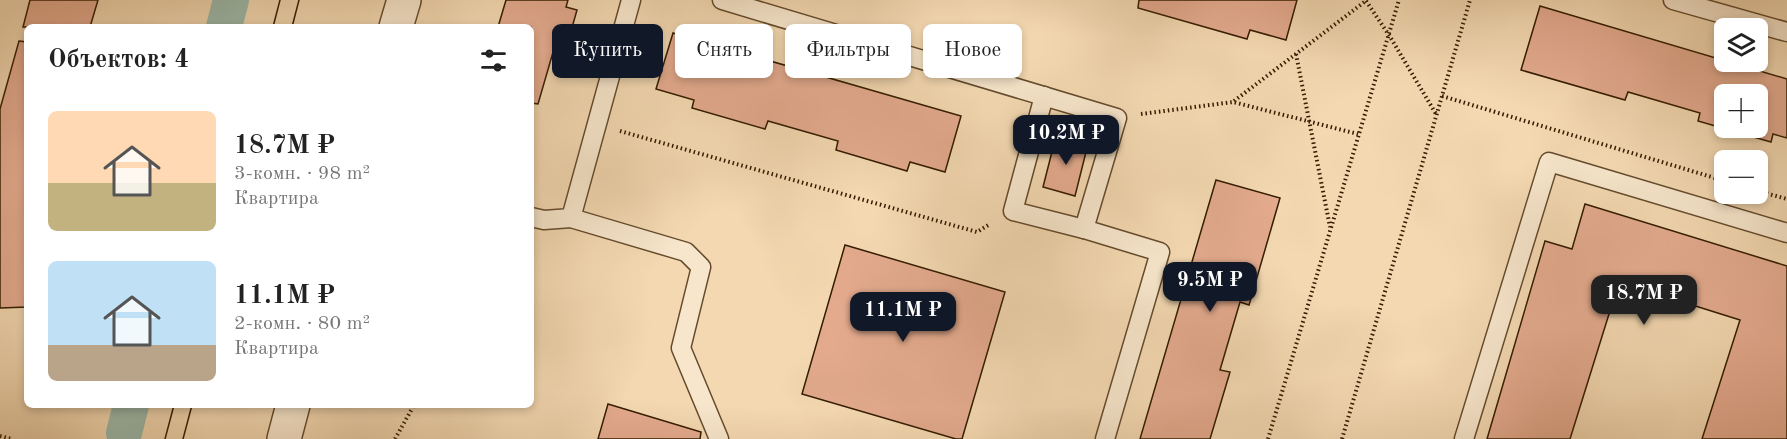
<!DOCTYPE html>
<html lang="ru">
<meta charset="utf-8">
<style>
body{margin:0;font-family:"Old Standard TT",serif;background:#f6f6f6;color:#222;height:100vh;display:flex;flex-direction:column;font-size:22px;white-space:nowrap}
*{box-sizing:border-box;margin:0}
p{font-size:20px;color:#767676}
.icon{flex:none;width:33px;height:33px;fill:none;stroke:currentColor;stroke-width:2;stroke-linecap:round;stroke-linejoin:round}
.map{position:relative;flex:1;overflow:hidden}
.sheet{position:absolute;left:24px;top:24px;width:510px;height:384px;display:flex;flex-direction:column;background:#fff;border-radius:9px;box-shadow:0 3px 9px #0003}
.sheet>*{flex:none}
.top-card{position:absolute;left:552px;top:24px;width:570px;height:54px;display:flex;gap:12px}
.fabs{position:absolute;left:1714px;top:18px;display:grid;gap:12px}
.fabs a{display:grid;place-items:center;width:54px;height:54px;border-radius:9px;background:#fff;box-shadow:0 3px 9px #0003;font-size:30px}
.price{position:absolute;translate:-50% -51px;padding:0 14px;border-radius:12px;background:#111827;color:#fff;font-size:20px;line-height:39px;filter:drop-shadow(0 2px 3px #0008)}
.price::after{content:'';position:absolute;left:50%;top:36px;width:18px;height:14px;margin-left:-9px;background:inherit;clip-path:polygon(0 0,100% 0,50% 100%)}
.price.selected{background:#222;color:#fff}
ul{padding:0;list-style:none}
li{display:flex;align-items:center;gap:18px;height:150px;padding:0 24px}
li span{display:grid;place-items:center;flex:none;width:168px;height:120px;border-radius:9px;color:#555}
li>.icon{margin-inline-start:auto}
span .icon{width:72px;height:72px;fill:#fffc;stroke-width:1}
li b{font-size:26px}
h2{display:flex;justify-content:space-between;align-items:center;height:72px;padding:0 24px;font-size:26px}
.pill{padding:0 21px;border-radius:9px;background:#fff;box-shadow:0 3px 9px #0003;font-size:21px;line-height:54px}
.pill.selected{background:#111827;color:#fff}
.map>svg:first-child{display:block}
</style>
<div class="map">
<svg width="1787" height="439" viewBox="0 0 1787 439">
<rect width="100%" height="100%" fill="#f3d8b1"/>
<filter id="stains"><feTurbulence type="fractalNoise" baseFrequency=".00333" numOctaves="4"/><feColorMatrix values="0 0 0 0 .2 0 0 0 0 .09 0 0 0 0 .02 0 0 0 .5 -.17"/></filter>
<radialGradient id="worn" r=".72"><stop offset=".6" stop-color="#630" stop-opacity="0"/><stop offset="1" stop-color="#630" stop-opacity=".3"/></radialGradient>
<g fill="none" stroke-linecap="round" stroke-linejoin="round">
<!-- canal -->
<g stroke="#9bbaac" stroke-width="36">
<polyline points="224,27 231,0"/>
<polyline points="124,433 131,405"/>
</g>
</g>
<!-- building -->
<g fill="#e3aa8e" stroke="#341c00" stroke-width="1.5" fill-rule="evenodd">
<polygon points="30,0 98,0 90,27 23,27"/>
<polygon points="506,0 568,0 566,7 577,10 567,45 556,42 538,104 531,103 531,27 498,27"/>
<polygon points="1139,0 1297,0 1286,40 1250,30 1247,39 1138,8"/>
<path d="M1540,6L1787,79V138L1773,134L1771,142L1698,121L1700,113L1628,92L1625,100L1521,70ZM1725,94H1758V128H1725Z"/>
<polygon points="673,33 961,116 945,172 910,162 907,171 836,150 838,141 768,121 765,129 692,108 694,100 656,89"/>
<polygon points="19,41 27,42 27,307 0,308 0,109"/>
<polygon points="1056,136 1088,144 1075,196 1043,187"/>
<polygon points="1216,180 1280,198 1249,305 1240,302 1220,370 1230,372 1210,439 1140,439"/>
<polygon points="1585,204 1787,266 1787,439 1702,439 1740,320 1619,282 1570,439 1487,439 1545,241 1572,249"/>
<polygon points="845,245 1005,292 962,439 956,439 802,394"/>
<polygon points="608,404 701,432 700,439 598,439"/>
</g>
<g fill="none" stroke-linecap="round" stroke-linejoin="round">
<defs>
<g id="lane">
<polyline points="722,0 1117,118 1084,229 1160,252 1105,439"/>
<polyline points="1673,0 1787,32"/>
<polyline points="1044,96 1013,211 1084,229"/>
<polyline points="531,217 544,220 571,218 631,0"/>
<polyline points="571,218 686,252 701,267 681,348 719,439"/>
<polyline points="1464,439 1549,162 1787,233"/>
</g>
<g id="street">
<polyline points="396,27 404,0"/>
<polyline points="284,439 293,405"/>
</g>
</defs>
<!-- lane casing -->
<use href="#lane" stroke="#644b2c" stroke-width="21"/>
<!-- street casing -->
<use href="#street" stroke="#644b2c" stroke-width="36"/>
<!-- path -->
<g stroke="#341c00" stroke-width="4" stroke-dasharray="1.5 3" stroke-linecap="butt">
<polyline points="1366,1 1389,35 1436,114"/>
<polyline points="1296,54 1330,227"/>
<polyline points="1442,96 1725,181"/>
<polyline points="1234,101 1367,0"/>
<polyline points="1141,114 1233,102 1358,134"/>
<polyline points="620,131 977,232 990,224"/>
<polyline points="1758,191 1787,199"/>
<polyline points="0,436 12,439"/>
<polyline points="395,439 414,405"/>
<polyline points="1268,439 1399,0"/>
<polyline points="1342,439 1470,0"/>
</g>
<!-- lane -->
<use href="#lane" stroke="#f7e6cc" stroke-width="18"/>
<!-- street -->
<use href="#street" stroke="#f7e6cc" stroke-width="33"/>
<!-- tram -->
<g stroke="#341c00" stroke-width="1.5">
<polyline points="273,27 280,0"/>
<polyline points="292,27 299,0"/>
<polyline points="165,439 174,405"/>
<polyline points="183,439 192,405"/>
</g>
</g>
<rect width="100%" height="100%" filter="url(#stains)"/>
<rect width="100%" height="100%" fill="url(#worn)"/>
</svg>
<div class="fabs">
<a><svg class="icon" aria-label="layers" viewBox="0 0 24 24"><path d="M12 4l9 5-9 5-9-5zM3 14l9 5 9-5"/></svg></a>
<a>+</a>
<a>−</a>
</div>
<b class="price" style="left:1066px;top:166px">10.2M ₽</b>
<b class="price" style="left:1210px;top:313px">9.5M ₽</b>
<b class="price selected" style="left:1644px;top:326px">18.7M ₽</b>
<b class="price" style="left:903px;top:343px">11.1M ₽</b>
<div class="top-card">
<a class="pill selected">Купить</a>
<a class="pill">Снять</a>
<a class="pill">Фильтры</a>
<a class="pill">Новое</a>
</div>
<section class="sheet">
<h2>Объектов: 4<svg class="icon" aria-label="filters" viewBox="0 0 24 24"><path d="M4 7h16M4 17h16"/><circle cx="9" cy="7" r="2"/><circle cx="15" cy="17" r="2"/></svg></h2>
<ul>
<li><span style="background:linear-gradient(#ffd9b3 60%,#c2b280 0)"><svg class="icon" aria-label="home" viewBox="0 0 24 24"><path d="M3 11l9-7 9 7M6 9v11h12V9"/></svg></span><div><b>18.7M ₽</b><p>3-комн. · 98 m²</p><p>Квартира</p></div></li>
<li><span style="background:linear-gradient(#bfe0f5 70%,#b9a48a 0)"><svg class="icon" aria-label="home" viewBox="0 0 24 24"><path d="M3 11l9-7 9 7M6 9v11h12V9"/></svg></span><div><b>11.1M ₽</b><p>2-комн. · 80 m²</p><p>Квартира</p></div></li>
</ul>
</section>
</div>
